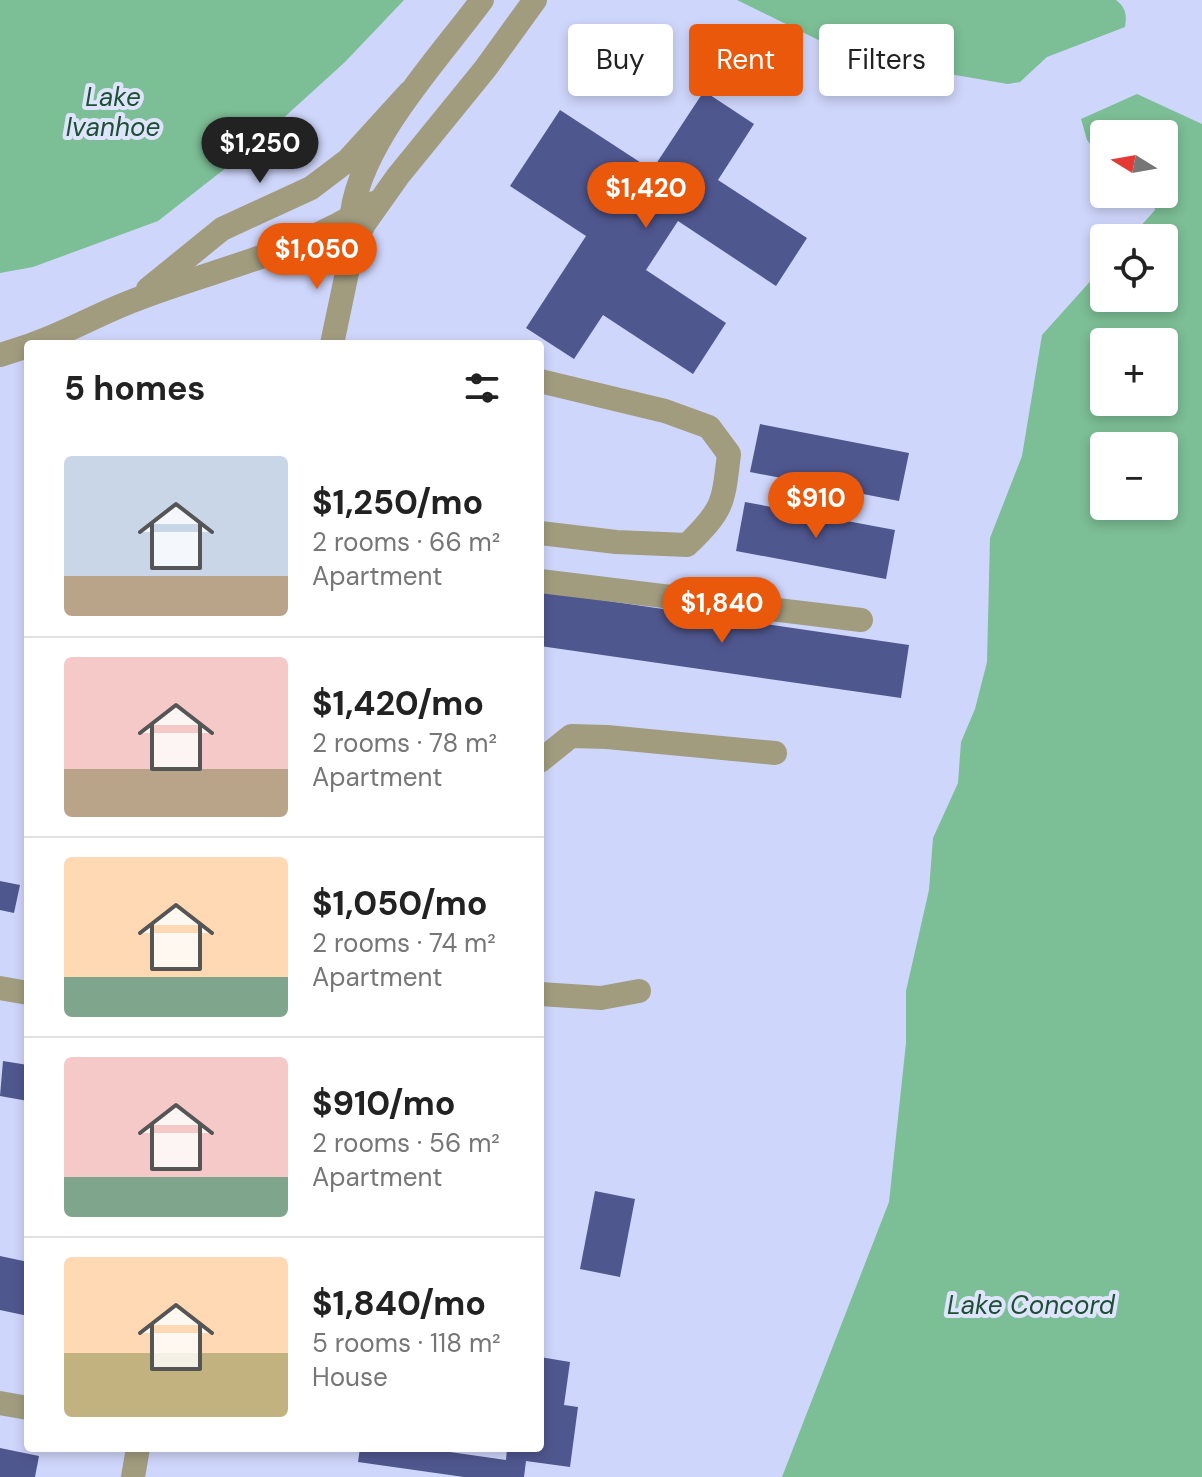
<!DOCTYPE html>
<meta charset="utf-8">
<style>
body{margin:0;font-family:"DM Sans",sans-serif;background:#f6f6f6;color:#222;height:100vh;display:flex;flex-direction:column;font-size:30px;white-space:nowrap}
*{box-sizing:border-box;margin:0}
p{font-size:26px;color:#767676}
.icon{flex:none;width:44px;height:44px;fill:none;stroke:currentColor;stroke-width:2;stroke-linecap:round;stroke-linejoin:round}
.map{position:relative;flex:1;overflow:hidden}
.panel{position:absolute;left:24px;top:340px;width:520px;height:1112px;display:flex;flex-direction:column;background:#fff;border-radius:8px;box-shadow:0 4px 12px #0003}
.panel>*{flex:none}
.guide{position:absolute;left:568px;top:24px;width:514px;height:72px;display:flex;gap:16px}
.needle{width:52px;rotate:281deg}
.controls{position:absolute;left:1090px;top:120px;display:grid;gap:16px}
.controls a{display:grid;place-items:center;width:88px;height:88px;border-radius:8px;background:#fff;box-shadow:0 4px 12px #0003;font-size:40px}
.price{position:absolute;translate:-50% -68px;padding:0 18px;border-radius:28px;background:#ea580c;color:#fff;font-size:26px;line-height:52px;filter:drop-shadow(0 2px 4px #0008)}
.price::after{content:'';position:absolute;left:50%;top:48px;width:24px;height:18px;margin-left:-12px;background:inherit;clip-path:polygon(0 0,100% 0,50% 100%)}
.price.selected{background:#222;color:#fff}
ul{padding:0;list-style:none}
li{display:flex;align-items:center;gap:24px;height:200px;padding:0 40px}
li+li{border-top:2px solid #e0e0e0}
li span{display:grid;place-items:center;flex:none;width:224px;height:160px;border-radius:8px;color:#555}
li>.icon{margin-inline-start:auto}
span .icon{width:96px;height:96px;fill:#fffc;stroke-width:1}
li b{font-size:34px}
h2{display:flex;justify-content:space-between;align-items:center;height:96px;padding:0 40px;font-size:34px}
.pill{padding:0 28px;border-radius:8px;background:#fff;box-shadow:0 4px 12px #0003;font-size:28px;line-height:72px}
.pill.selected{background:#ea580c;color:#fff}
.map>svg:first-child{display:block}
</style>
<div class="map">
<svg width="1202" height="1477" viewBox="0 0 1202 1477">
<rect width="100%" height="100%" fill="#cfd6fb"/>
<!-- water -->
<g fill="#7cbe95" fill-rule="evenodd">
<polygon points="0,0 404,0 345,62 245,153 158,221 33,267 0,273"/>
<path d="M737,0H1116C1126,8 1127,15 1125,27L1047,57L1020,82L1008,84L855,58Z"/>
<path d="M1137,94L1202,124V1477H782L889,1202L906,1043V991L929,890L933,838L958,783L961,742L975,709L987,662L990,538L1022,456L1042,335L1104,266V298H1164V238H1130L1155,210L1152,194H1164V134H1104V161L1087,140L1081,119ZM1164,342V402H1104V342ZM1104,446H1164V506H1104Z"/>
</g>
<!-- building -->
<g fill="#4f578f">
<polygon points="704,91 754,124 718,180 807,238 776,286 678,221 646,270 726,323 693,374 603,315 574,359 526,328 586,236 510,186 560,110 652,170"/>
<polygon points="760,424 909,453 899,501 750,472"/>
<polygon points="745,502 895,530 886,579 736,551"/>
<polygon points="540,591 909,645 901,698 540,646"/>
<polygon points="0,881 20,885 14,913 0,910"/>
<polygon points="3,1061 28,1065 28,1101 0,1096"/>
<polygon points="595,1191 635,1199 620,1277 580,1269"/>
<polygon points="0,1256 28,1262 28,1316 0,1310"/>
<polygon points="540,1357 570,1362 564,1405 578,1407 570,1467 526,1461 524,1477 464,1477 358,1462 360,1448 422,1448 506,1460 507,1448 540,1448"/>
<polygon points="0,1448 39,1456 35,1477 0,1477"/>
</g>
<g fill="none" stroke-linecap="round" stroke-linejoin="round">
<!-- minor -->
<g stroke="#a29c7f" stroke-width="24">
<path d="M351,223C355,146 438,60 482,0"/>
<polyline points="148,289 222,229 311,188 348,160 409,93"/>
<path d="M33,344C68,332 100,313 135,300C214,269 303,252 374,203"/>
<polyline points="332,344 352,249 364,224 398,176 485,69 535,0"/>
<polyline points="0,355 28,346"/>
<path d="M540,381L665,411L709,427L729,454C723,504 724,509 687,545L616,542L540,533"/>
<polyline points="540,581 861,620"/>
<polyline points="540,761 571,736 607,737 775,753"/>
<polyline points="0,988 28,993"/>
<polyline points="540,994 601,998 639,991"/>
<polyline points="0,1403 28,1408"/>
<polyline points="133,1477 138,1448"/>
</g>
</g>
<g text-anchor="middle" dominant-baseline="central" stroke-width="8" stroke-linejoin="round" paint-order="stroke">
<!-- water labels -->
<g font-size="26" font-style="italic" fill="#1d4f33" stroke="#dfe4fd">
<text x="113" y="97">Lake<tspan x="113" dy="30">Ivanhoe</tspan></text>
<text x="1031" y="1305">Lake Concord</text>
</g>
</g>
</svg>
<div class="controls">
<a><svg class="needle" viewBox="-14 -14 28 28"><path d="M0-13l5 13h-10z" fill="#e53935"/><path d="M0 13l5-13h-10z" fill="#767676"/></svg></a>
<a><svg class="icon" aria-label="locate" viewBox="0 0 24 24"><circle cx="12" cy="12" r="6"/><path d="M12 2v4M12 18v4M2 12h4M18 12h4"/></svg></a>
<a>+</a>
<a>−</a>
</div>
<b class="price selected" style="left:260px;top:185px">$1,250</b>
<b class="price" style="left:646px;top:230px">$1,420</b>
<b class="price" style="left:317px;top:291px">$1,050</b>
<b class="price" style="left:816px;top:540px">$910</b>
<b class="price" style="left:722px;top:645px">$1,840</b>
<div class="guide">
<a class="pill">Buy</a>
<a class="pill selected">Rent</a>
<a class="pill">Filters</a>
</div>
<section class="panel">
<h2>5 homes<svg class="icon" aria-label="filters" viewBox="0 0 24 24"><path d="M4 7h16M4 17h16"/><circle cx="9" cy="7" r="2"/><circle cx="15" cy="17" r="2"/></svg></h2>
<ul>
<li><span style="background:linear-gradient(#c9d6e8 75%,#b9a48a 0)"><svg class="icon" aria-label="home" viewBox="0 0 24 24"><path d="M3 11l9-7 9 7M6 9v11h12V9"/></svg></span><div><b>$1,250/mo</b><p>2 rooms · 66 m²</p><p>Apartment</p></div></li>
<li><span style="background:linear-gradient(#f6c9c9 70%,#b9a48a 0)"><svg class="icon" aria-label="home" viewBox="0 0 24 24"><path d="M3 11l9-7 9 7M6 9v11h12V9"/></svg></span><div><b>$1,420/mo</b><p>2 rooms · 78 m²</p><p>Apartment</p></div></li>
<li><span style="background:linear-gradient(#ffd9b3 75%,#7fa58c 0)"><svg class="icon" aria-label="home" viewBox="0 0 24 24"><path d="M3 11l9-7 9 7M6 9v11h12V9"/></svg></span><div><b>$1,050/mo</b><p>2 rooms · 74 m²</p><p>Apartment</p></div></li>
<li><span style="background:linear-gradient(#f6c9c9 75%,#7fa58c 0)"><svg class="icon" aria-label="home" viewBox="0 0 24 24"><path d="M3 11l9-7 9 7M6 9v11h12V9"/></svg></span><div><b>$910/mo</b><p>2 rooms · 56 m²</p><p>Apartment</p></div></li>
<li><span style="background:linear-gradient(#ffd9b3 60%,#c2b280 0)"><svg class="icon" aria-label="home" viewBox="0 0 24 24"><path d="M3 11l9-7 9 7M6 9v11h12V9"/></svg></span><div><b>$1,840/mo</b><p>5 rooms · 118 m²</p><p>House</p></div></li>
</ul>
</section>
</div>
